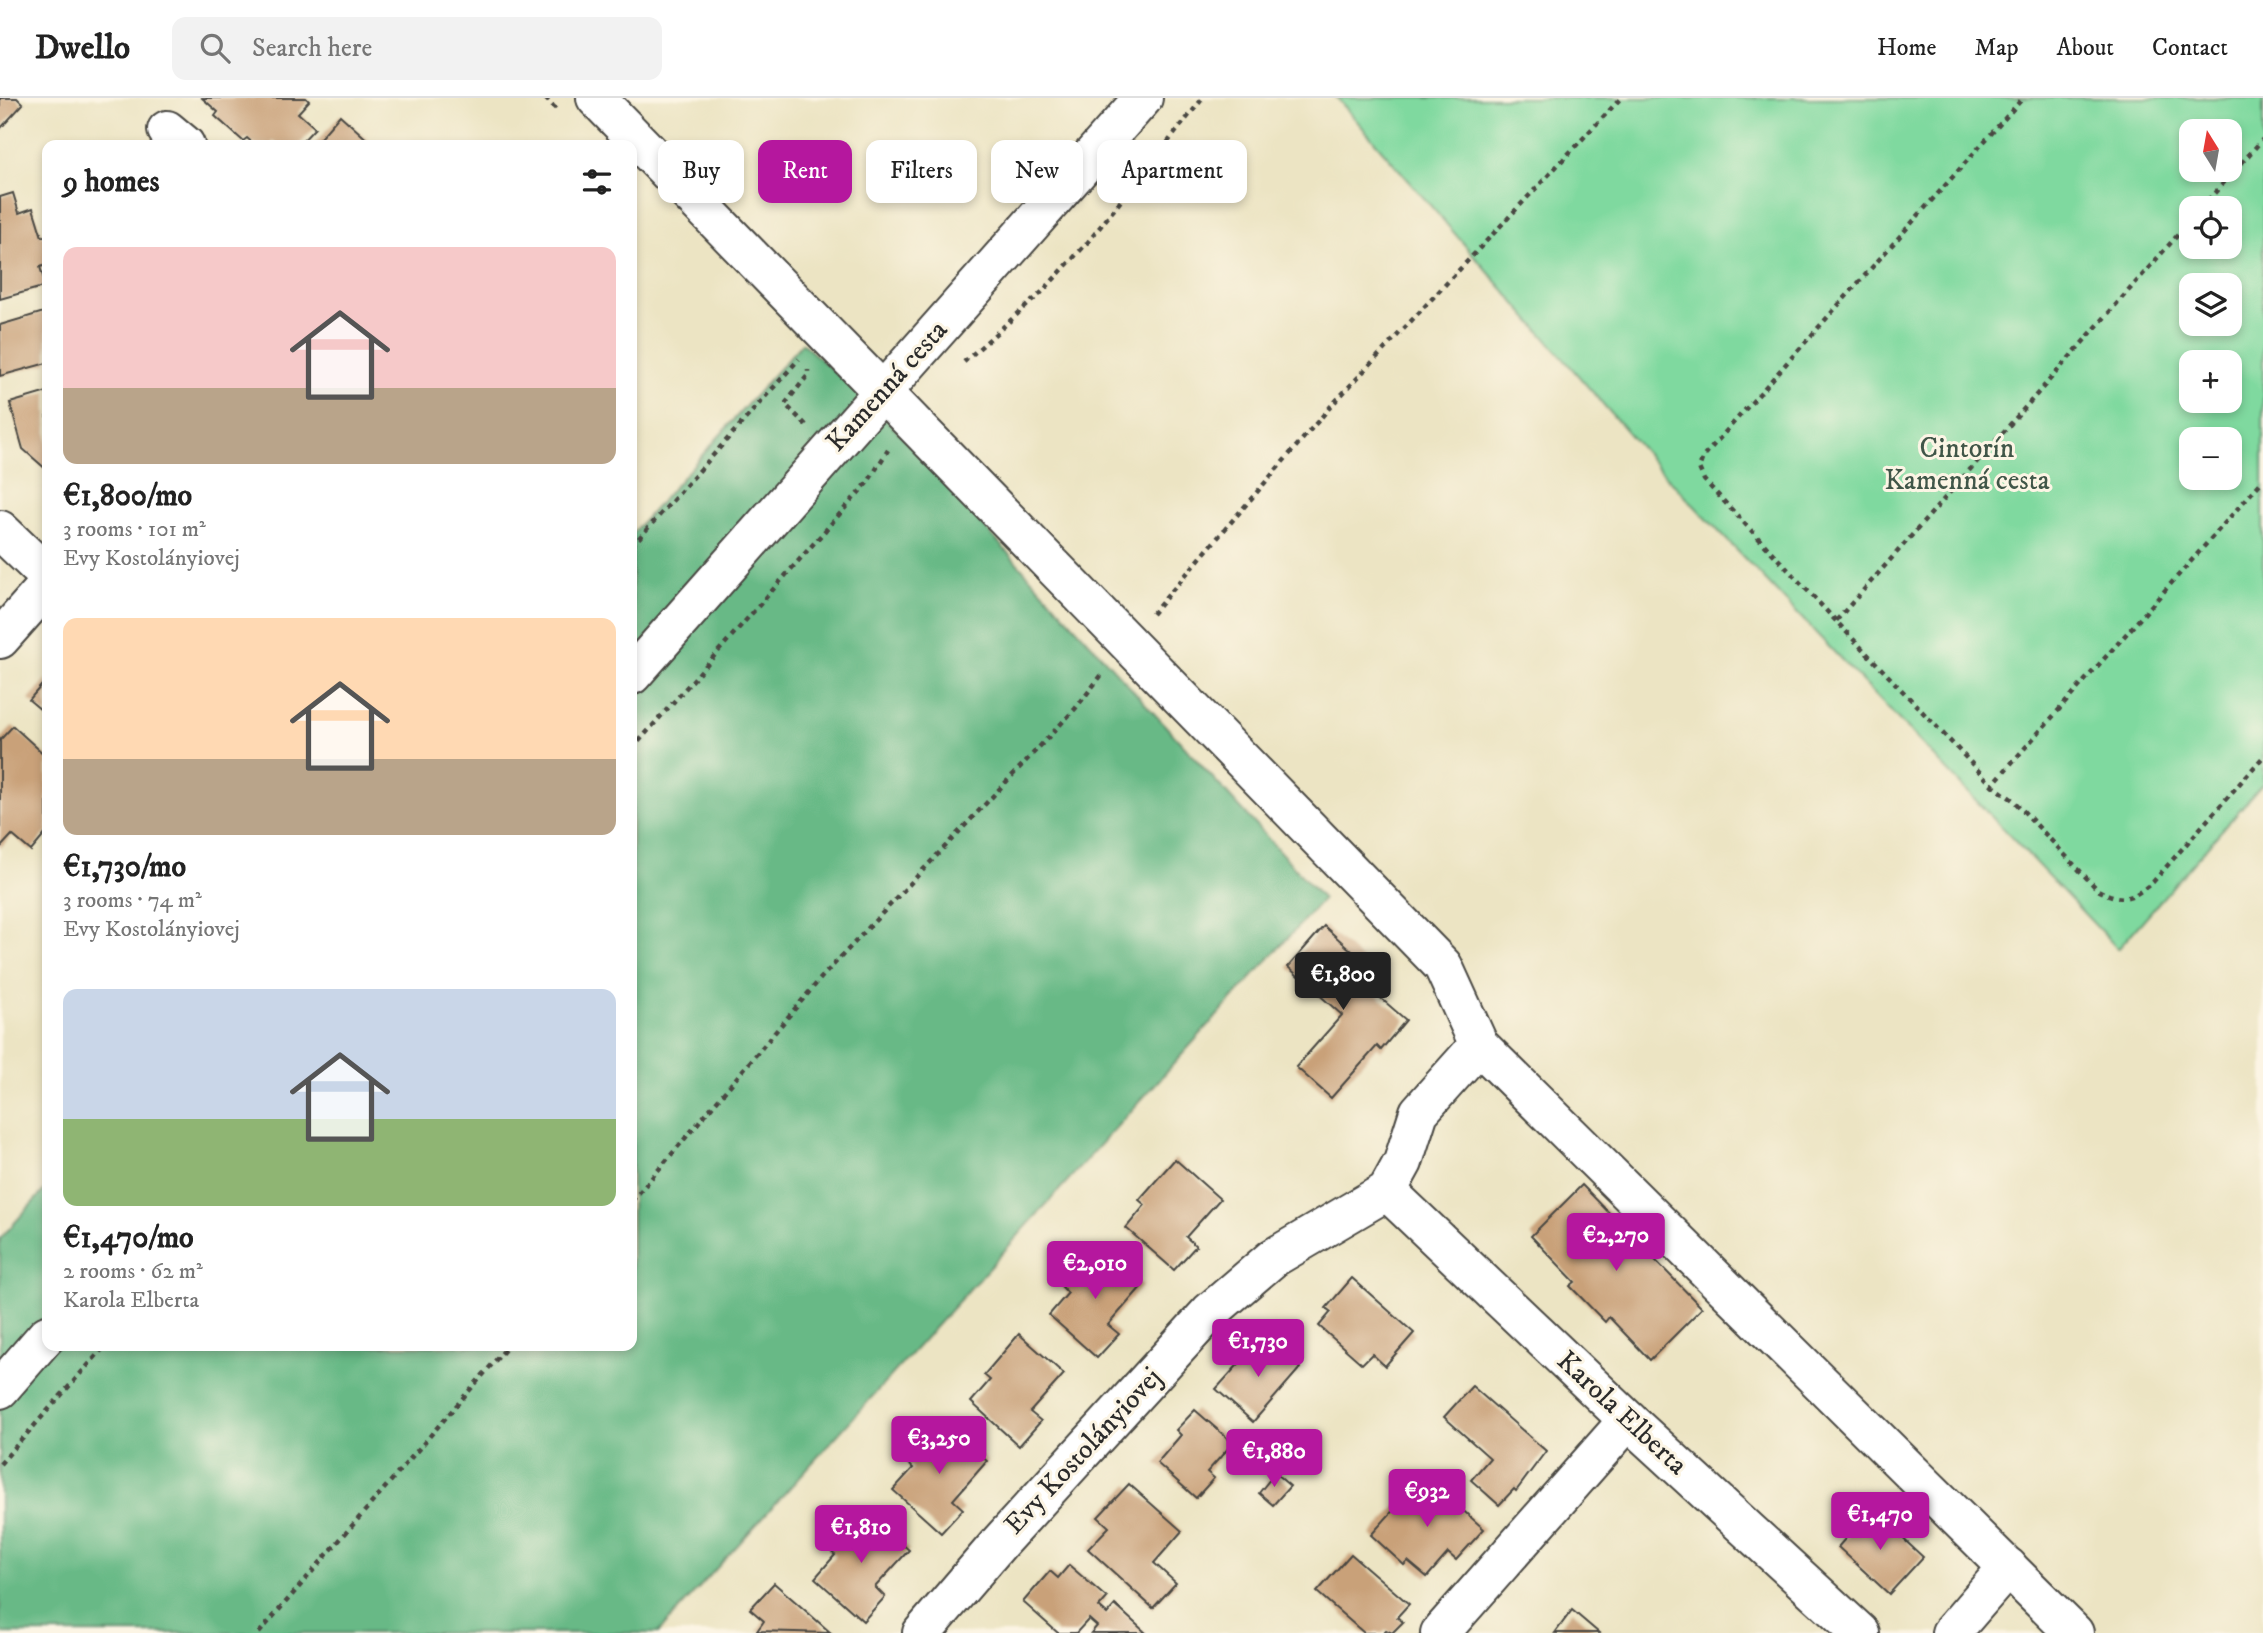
<!DOCTYPE html>
<meta charset="utf-8">
<style>
body{margin:0;font-family:"IM FELL DW Pica",serif;background:#f2f2f2;color:#222;height:100vh;display:flex;flex-direction:column;font-size:26px;white-space:nowrap}
*{box-sizing:border-box;margin:0}
p{font-size:23px;color:#767676}
.icon{flex:none;width:38px;height:38px;fill:none;stroke:currentColor;stroke-width:2;stroke-linecap:round;stroke-linejoin:round}
.map{position:relative;flex:1;overflow:hidden}
.side{position:absolute;left:42px;top:42px;width:595px;height:1211px;display:flex;flex-direction:column;background:#fff;border-radius:14px;box-shadow:0 4px 10px #0003}
.side>*{flex:none}
.hud{position:absolute;left:658px;top:42px;width:665px;height:63px;display:flex;gap:14px}
.needle{width:46px;rotate:349deg}
.tools{position:absolute;left:2179px;top:21px;display:grid;gap:14px}
.tools a{display:grid;place-items:center;width:63px;height:63px;border-radius:14px;background:#fff;box-shadow:0 4px 10px #0003;font-size:35px}
.price{position:absolute;translate:-50% -60px;padding:0 16px;border-radius:7px;background:#b5179e;color:#fff;font-size:23px;line-height:46px;filter:drop-shadow(0 2px 4px #0008)}
.price::after{content:'';position:absolute;left:50%;top:42px;width:21px;height:16px;margin-left:-10px;background:inherit;clip-path:polygon(0 0,100% 0,50% 100%)}
.price.selected{background:#222;color:#fff}
ul{padding:0;list-style:none}
li{display:grid;align-content:center;gap:14px;height:371px;padding:0 21px}
li span{display:grid;place-items:center;height:217px;border-radius:14px;color:#555}
li>.icon{margin-inline-start:auto}
span .icon{width:126px;height:126px;fill:#fffc;stroke-width:1}
li b{font-size:30px}
h2{display:flex;justify-content:space-between;align-items:center;height:84px;padding:0 21px;font-size:30px}
.chip{padding:0 24px;border-radius:14px;background:#fff;box-shadow:0 4px 10px #0003;font-size:24px;line-height:63px}
.chip.selected{background:#b5179e;color:#fff}
header{display:flex;align-items:center;gap:42px;box-sizing:border-box;height:98px;padding:0 35px;background:#fff;border-bottom:2px solid #e0e0e0}
header strong{font-size:33px}
nav{display:flex;gap:38px;margin-inline-start:auto;font-size:24px}
.search{width:490px;height:63px;background:#f2f2f2;display:flex;align-items:center;gap:18px;box-sizing:border-box;padding:0 24px;border-radius:14px;color:#767676;font-size:26px}
.map>svg:first-child{display:block}
</style>
<header>
<strong>Dwello</strong>
<div class="search"><svg class="icon" aria-label="search" viewBox="0 0 24 24"><circle cx="10" cy="10" r="6"/><path d="M15 15l6 6"/></svg>Search here</div>
<nav><a>Home</a><a>Map</a><a>About</a><a>Contact</a></nav>
</header>
<div class="map">
<svg width="2263" height="1535" viewBox="0 0 2263 1535">
<rect width="100%" height="100%" fill="#fcf5e5"/>
<filter id="ink" filterUnits="userSpaceOnUse"><feTurbulence type="fractalNoise" baseFrequency=".0143" numOctaves="2"/><feDisplacementMap in="SourceGraphic" scale="14" xChannelSelector="R" yChannelSelector="G"/><feConvolveMatrix kernelMatrix="1 2 1 2 8 2 1 2 1" color-interpolation-filters="sRGB"/></filter>
<filter id="wash" filterUnits="userSpaceOnUse"><feTurbulence type="fractalNoise" baseFrequency=".00686" numOctaves="4" result="noise"/><feDisplacementMap in="SourceGraphic" scale="28" xChannelSelector="R" yChannelSelector="G"/><feGaussianBlur stdDeviation="1.57" result="paint"/><feColorMatrix in="noise" values="0 0 0 0 0 0 0 0 0 0 0 0 0 0 0 0 0 1.4 0 .05"/><feComposite in="paint" operator="in"/></filter>
<g filter="url(#wash)">
<rect width="100%" height="100%" fill="#ece4c3"/>
<!-- green -->
<path fill="#7fd99f" stroke="#558265" stroke-width="2" fill-rule="evenodd" d="M1337,0H2263V685L2118,851L1662,374ZM2191,33H2230V72H2191ZM2191,110H2230V149H2191ZM2191,187H2230V226H2191ZM2191,264H2230V303H2191ZM2191,341H2230V380H2191Z"/>
<!-- forest -->
<polygon fill="#67b986" stroke="#497258" stroke-width="2" points="802,245 879,313 1323,801 658,1535 0,1535 0,1141 47,1089 47,1248 632,1248 632,436"/>
<g id="blocks">
<!-- building -->
<g fill="#c9a179">
<polygon points="0,0 17,0 23,6 0,31"/>
<polygon points="202,0 306,0 309,3 298,15 315,30 299,47 279,47 274,43 271,47 255,47 247,40 243,43 215,18 218,14"/>
<polygon points="340,17 371,45 369,47 314,47"/>
<polygon points="13,95 19,115 33,110 42,139 47,137 47,167 40,169 46,188 0,201 0,99"/>
<polygon points="47,213 47,265 0,278 0,227"/>
<polygon points="47,294 47,372 23,351 10,305"/>
<polygon points="47,581 47,617 29,602"/>
<polygon points="13,628 47,659 47,734 31,753 12,737 0,750 0,642"/>
<polygon points="1324,828 1372,871 1361,883 1406,922 1381,952 1377,948 1331,1000 1296,969 1342,917 1288,869"/>
<polygon points="1175,1061 1220,1101 1186,1139 1196,1148 1174,1172 1126,1130 1145,1107 1139,1102"/>
<polygon points="1582,1087 1702,1210 1650,1262 1609,1219 1605,1224 1570,1188 1575,1184 1531,1138"/>
<polygon points="1097,1149 1142,1188 1108,1227 1119,1236 1097,1260 1049,1217 1068,1195 1062,1189"/>
<polygon points="1352,1180 1414,1235 1385,1268 1372,1256 1362,1266 1319,1228 1331,1214 1326,1210"/>
<polygon points="1019,1236 1064,1276 1030,1314 1041,1323 1019,1348 971,1304 990,1282 984,1277"/>
<polygon points="1264,1238 1300,1270 1253,1324 1216,1291"/>
<polygon points="1472,1288 1546,1353 1516,1393 1514,1391 1499,1407 1471,1382 1490,1360 1444,1319"/>
<polygon points="1195,1312 1233,1345 1207,1374 1214,1380 1196,1400 1157,1365 1181,1337 1176,1332"/>
<polygon points="942,1324 987,1363 953,1402 963,1411 941,1435 893,1392 913,1370 906,1364"/>
<polygon points="1275,1375 1290,1388 1273,1407 1259,1395"/>
<polygon points="1424,1378 1484,1431 1456,1462 1448,1455 1427,1479 1408,1463 1404,1467 1371,1437"/>
<polygon points="1129,1386 1182,1433 1154,1465 1176,1485 1153,1510 1088,1451 1109,1429 1098,1419"/>
<polygon points="1871,1411 1923,1459 1889,1496 1838,1449"/>
<polygon points="864,1412 909,1452 875,1489 885,1499 863,1523 815,1480 835,1457 829,1452"/>
<polygon points="1351,1456 1409,1506 1397,1519 1403,1524 1392,1535 1386,1532 1383,1535 1364,1535 1317,1494"/>
<polygon points="1069,1467 1107,1500 1099,1509 1107,1516 1115,1507 1146,1535 1091,1535 1097,1528 1089,1521 1076,1535 1058,1535 1023,1504 1050,1473 1058,1480"/>
<polygon points="774,1485 831,1535 757,1533 764,1523 750,1511"/>
<polygon points="1572,1512 1599,1535 1555,1535"/>
</g>
</g>
</g>
<g filter="url(#ink)">
<use href="#blocks" fill-opacity="0" stroke="#484742" stroke-width="2"/>
<g fill="none" stroke-linecap="round" stroke-linejoin="round">
<defs>
<g id="minor">
<polyline points="596,0 1443,868 1479,947 2074,1535"/>
<polyline points="167,32 185,47"/>
<polyline points="0,432 47,477"/>
<polyline points="0,541 47,488"/>
<polyline points="632,577 1143,0"/>
<polyline points="1387,1093 1628,1322 1860,1535"/>
<polyline points="0,1291 47,1237"/>
<polyline points="922,1535 1000,1444 1210,1214 1273,1160 1387,1093 1403,1064 1419,1014 1479,947"/>
<polyline points="1440,1535 1628,1322"/>
<polyline points="1951,1535 2008,1469"/>
</g>
</defs>
<!-- minor casing -->
<use href="#minor" stroke="#484742" stroke-width="42"/>
<!-- path -->
<g stroke="#484742" stroke-width="4.5" stroke-dasharray="5 5" stroke-linecap="butt">
<polyline points="545,0 559,14"/>
<polyline points="2201,110 2263,41"/>
<polyline points="2191,122 1836,523 1992,687 2263,382"/>
<polyline points="964,264 1041,195 1088,144 1203,0"/>
<polyline points="806,327 785,306 808,277 808,272"/>
<polyline points="632,448 799,261"/>
<polyline points="1152,516 1331,308 1621,0"/>
<polyline points="1836,523 1704,382 1699,370 1703,359 2023,0"/>
<polyline points="632,651 868,384 888,352"/>
<path d="M1992,687L2013,702L2098,792C2124,805 2132,801 2153,784L2263,659"/>
<polyline points="632,1103 821,880 1075,611 1104,574"/>
<polyline points="0,1366 105,1248"/>
<polyline points="259,1535 508,1248"/>
</g>
<!-- minor -->
<use href="#minor" stroke="#fff" stroke-width="38"/>
</g>
</g>
<g text-anchor="middle" dominant-baseline="central" stroke-width="6" stroke-linejoin="round" paint-order="stroke">
<!-- street labels -->
<g font-size="28" fill="#2b2b2b" stroke="#fcf5e5">
<text transform="translate(887 288) rotate(-48)">Kamenná cesta</text>
<text transform="translate(1622 1315) rotate(43)">Karola Elberta</text>
<text transform="translate(1083 1353) rotate(-47)">Evy Kostolányiovej</text>
</g>
<!-- park labels -->
<g font-size="28" fill="#405648" stroke="#fcf5e5">
<text x="1967" y="350">Cintorín<tspan x="1967" dy="32">Kamenná cesta</tspan></text>
</g>
</g>
</svg>
<div class="tools">
<a><svg class="needle" viewBox="-14 -14 28 28"><path d="M0-13l5 13h-10z" fill="#e53935"/><path d="M0 13l5-13h-10z" fill="#767676"/></svg></a>
<a><svg class="icon" aria-label="locate" viewBox="0 0 24 24"><circle cx="12" cy="12" r="6"/><path d="M12 2v4M12 18v4M2 12h4M18 12h4"/></svg></a>
<a><svg class="icon" aria-label="layers" viewBox="0 0 24 24"><path d="M12 4l9 5-9 5-9-5zM3 14l9 5 9-5"/></svg></a>
<a>+</a>
<a>−</a>
</div>
<b class="price selected" style="left:1343px;top:914px">€1,800</b>
<b class="price" style="left:1616px;top:1175px">€2,270</b>
<b class="price" style="left:1095px;top:1203px">€2,010</b>
<b class="price" style="left:1258px;top:1281px">€1,730</b>
<b class="price" style="left:939px;top:1378px">€3,250</b>
<b class="price" style="left:1274px;top:1391px">€1,880</b>
<b class="price" style="left:1427px;top:1431px">€932</b>
<b class="price" style="left:1880px;top:1454px">€1,470</b>
<b class="price" style="left:861px;top:1467px">€1,810</b>
<div class="hud">
<a class="chip">Buy</a>
<a class="chip selected">Rent</a>
<a class="chip">Filters</a>
<a class="chip">New</a>
<a class="chip">Apartment</a>
</div>
<section class="side">
<h2>9 homes<svg class="icon" aria-label="filters" viewBox="0 0 24 24"><path d="M4 7h16M4 17h16"/><circle cx="9" cy="7" r="2"/><circle cx="15" cy="17" r="2"/></svg></h2>
<ul>
<li><span style="background:linear-gradient(#f6c9c9 65%,#b9a48a 0)"><svg class="icon" aria-label="home" viewBox="0 0 24 24"><path d="M3 11l9-7 9 7M6 9v11h12V9"/></svg></span><div><b>€1,800/mo</b><p>3 rooms · 101 m²</p><p>Evy Kostolányiovej</p></div></li>
<li><span style="background:linear-gradient(#ffd9b3 65%,#b9a48a 0)"><svg class="icon" aria-label="home" viewBox="0 0 24 24"><path d="M3 11l9-7 9 7M6 9v11h12V9"/></svg></span><div><b>€1,730/mo</b><p>3 rooms · 74 m²</p><p>Evy Kostolányiovej</p></div></li>
<li><span style="background:linear-gradient(#c9d6e8 60%,#8fb573 0)"><svg class="icon" aria-label="home" viewBox="0 0 24 24"><path d="M3 11l9-7 9 7M6 9v11h12V9"/></svg></span><div><b>€1,470/mo</b><p>2 rooms · 62 m²</p><p>Karola Elberta</p></div></li>
</ul>
</section>
</div>
